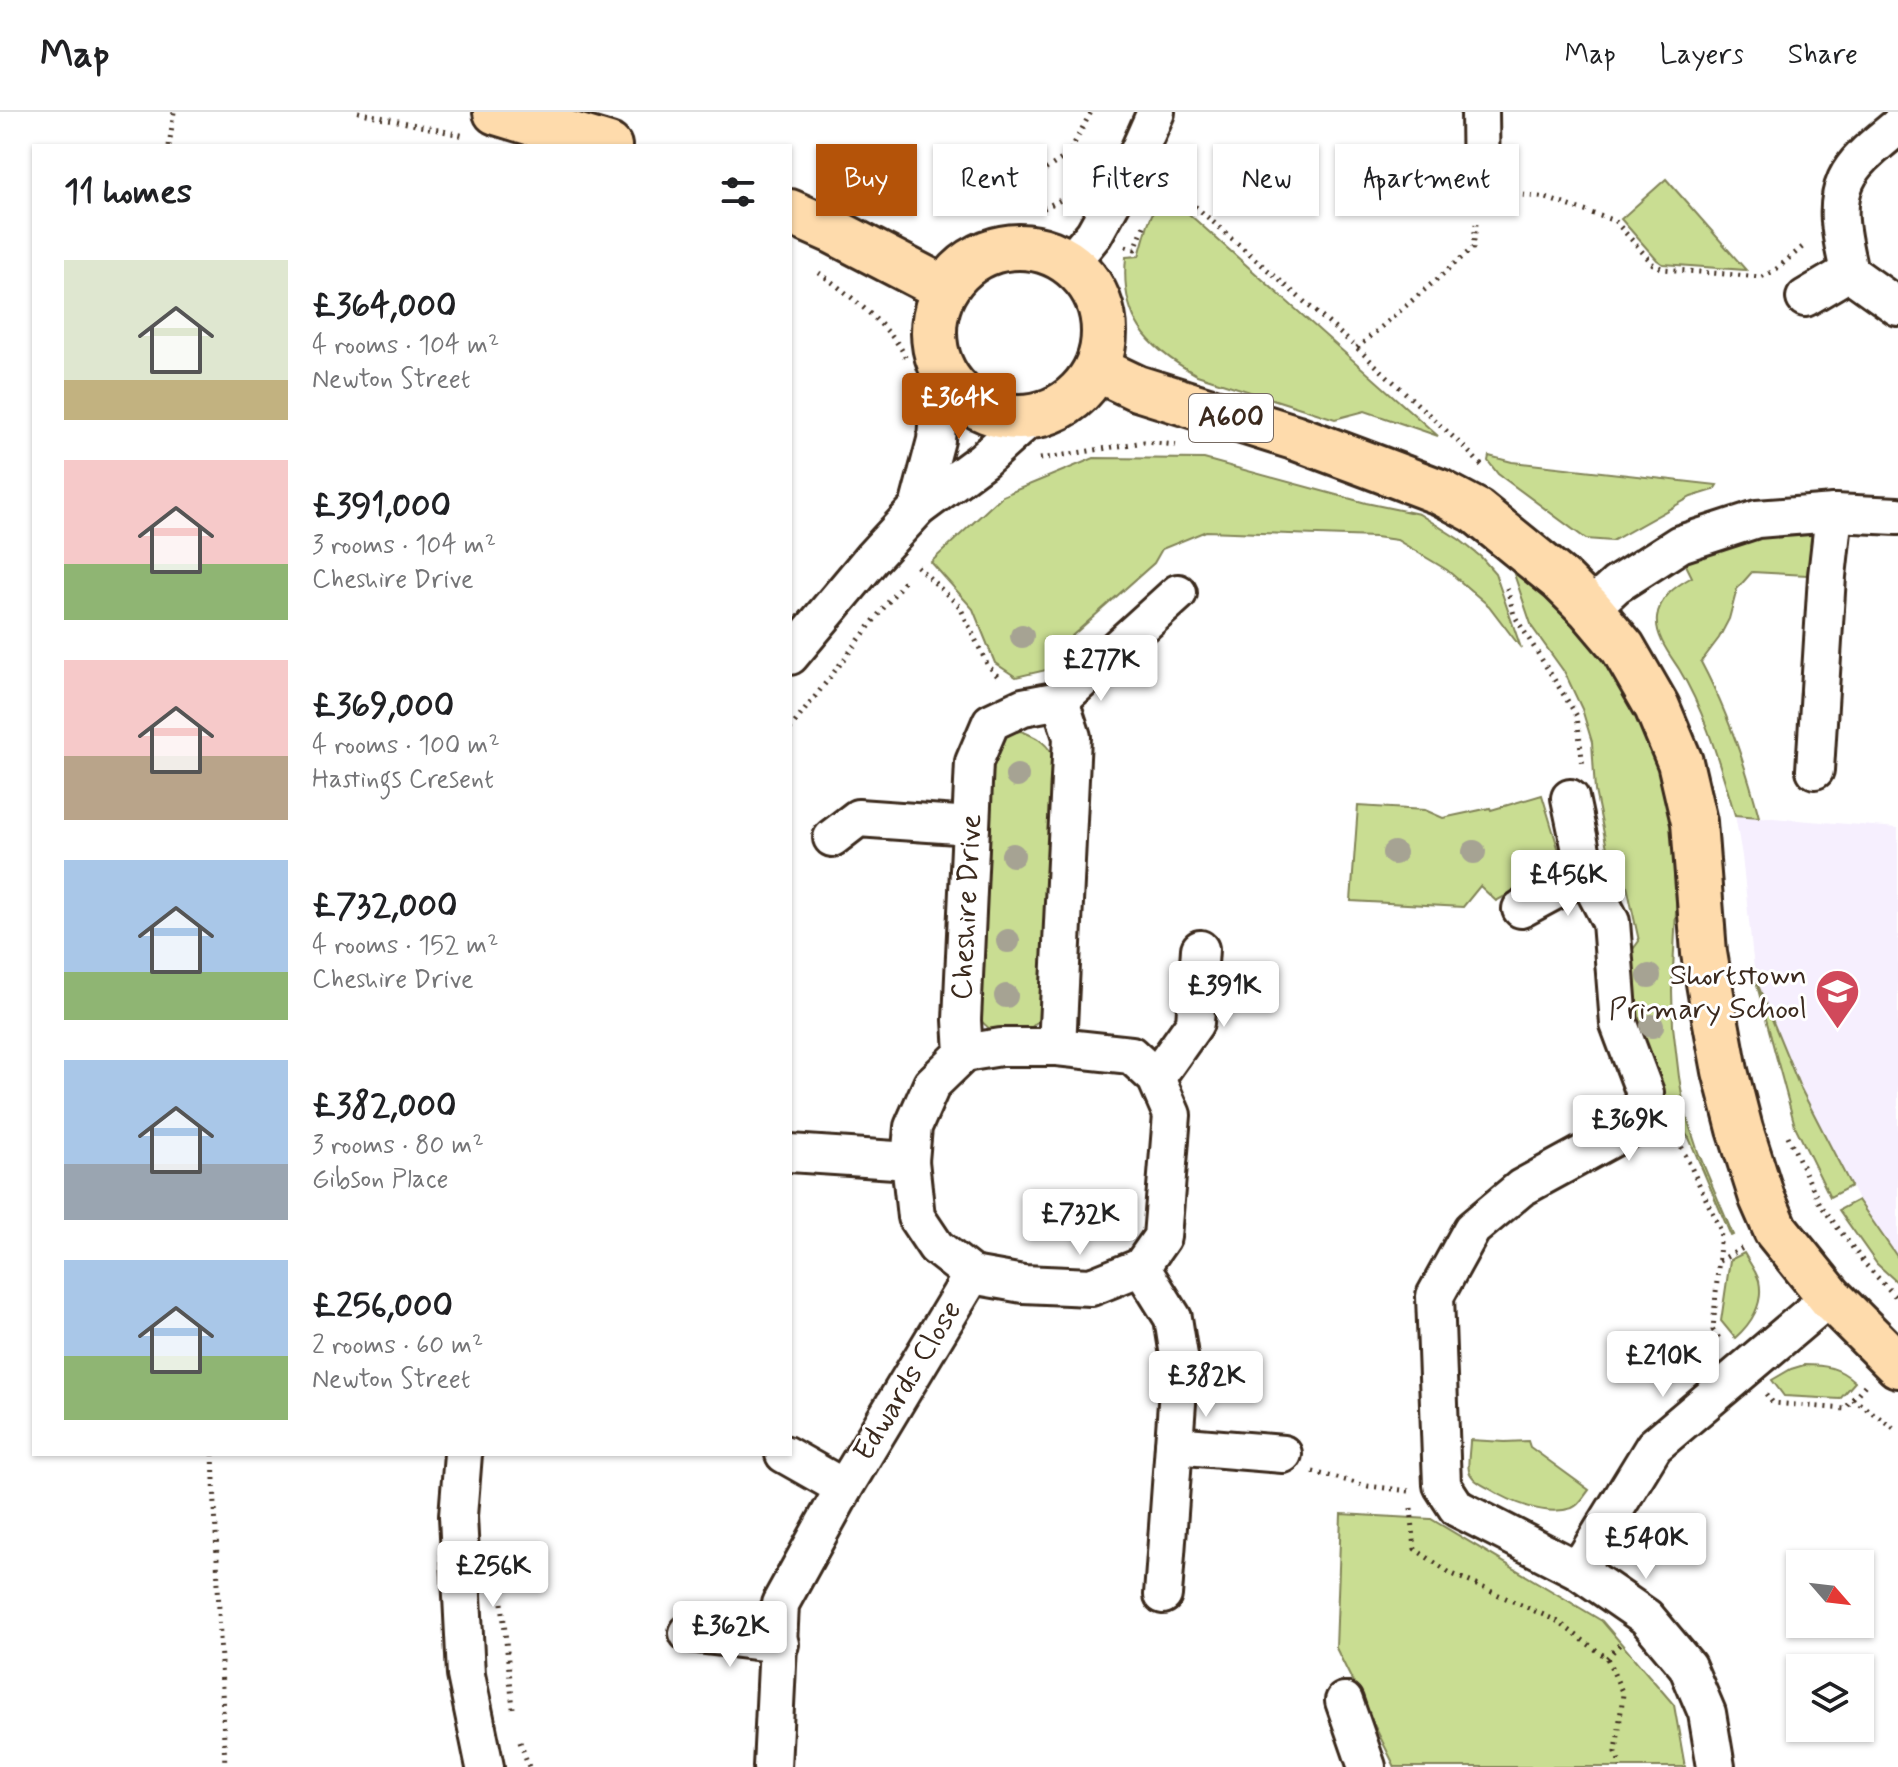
<!DOCTYPE html>
<meta charset="utf-8">
<style>
body{margin:0;font-family:Mynerve,sans-serif;background:#f6f6f6;color:#202124;height:100vh;display:flex;flex-direction:column;font-size:30px;white-space:nowrap}
*{box-sizing:border-box;margin:0}
p{font-size:26px;color:#757577}
.icon{flex:none;width:44px;height:44px;fill:none;stroke:currentColor;stroke-width:2;stroke-linecap:round;stroke-linejoin:round}
.map{position:relative;flex:1;overflow:hidden}
.sheet{position:absolute;left:32px;top:32px;width:760px;height:1312px;display:flex;flex-direction:column;background:#fff;border-radius:0px;box-shadow:0 2px 6px #0004}
.sheet>*{flex:none}
.hud{position:absolute;left:816px;top:32px;width:760px;height:72px;display:flex;gap:16px}
.needle{width:52px;rotate:118deg}
.fabs{position:absolute;left:1786px;top:1438px;display:grid;gap:16px}
.fabs a{display:grid;place-items:center;width:88px;height:88px;border-radius:0px;background:#fff;box-shadow:0 2px 6px #0004;font-size:40px}
.price{position:absolute;translate:-50% -68px;padding:0 18px;border-radius:8px;background:#fff;color:#222;font-size:26px;line-height:52px;filter:drop-shadow(0 2px 4px #0008)}
.price::after{content:'';position:absolute;left:50%;top:48px;width:24px;height:18px;margin-left:-12px;background:inherit;clip-path:polygon(0 0,100% 0,50% 100%)}
.price.on{background:#b45309;color:#fff}
ul{padding:0;list-style:none}
li{display:flex;align-items:center;gap:24px;height:200px;padding:0 32px}
li span{display:grid;place-items:center;flex:none;width:224px;height:160px;border-radius:0px;color:#555}
li>.icon{margin-inline-start:auto}
span .icon{width:96px;height:96px;fill:#fffc;stroke-width:1}
li b{font-size:34px}
h2{display:flex;justify-content:space-between;align-items:center;height:96px;padding:0 32px;font-size:34px}
.tag{padding:0 28px;border-radius:0px;background:#fff;box-shadow:0 2px 6px #0004;font-size:28px;line-height:72px}
.tag.on{background:#b45309;color:#fff}
header{display:flex;align-items:center;gap:48px;box-sizing:border-box;height:112px;padding:0 40px;background:#fff;border-bottom:2px solid #e0e0e0}
header strong{font-size:38px}
nav{display:flex;gap:44px;margin-inline-start:auto;font-size:28px}
.map>svg:first-child{display:block}
</style>
<header>
<strong>Map</strong>
<nav><a>Map</a><a>Layers</a><a>Share</a></nav>
</header>
<div class="map">
<svg width="1898" height="1655" viewBox="0 0 1898 1655">
<rect width="100%" height="100%" fill="#fff"/>
<filter id="ink" filterUnits="userSpaceOnUse"><feTurbulence type="fractalNoise" baseFrequency=".0125" numOctaves="2"/><feDisplacementMap in="SourceGraphic" scale="16" xChannelSelector="R" yChannelSelector="G"/><feConvolveMatrix kernelMatrix="1 2 1 2 8 2 1 2 1" color-interpolation-filters="sRGB"/></filter>
<g filter="url(#ink)">
<!-- built -->
<polygon fill="#f6effe" points="1735,703 1898,716 1898,1146 1858,1088 1799,973 1755,866 1742,744"/>
<!-- green -->
<g fill="#c9dd92" stroke="#828458" stroke-width="2">
<polygon points="1666,67 1746,158 1663,152 1657,148 1621,107"/>
<path d="M1162,78L1438,324L1365,299L1335,307L1197,263C1146,235 1120,206 1126,145L1139,144L1148,112Z"/>
<polygon points="1489,344 1512,350 1717,373 1714,378 1691,385 1612,429 1586,427 1498,362 1488,349"/>
<polygon points="1094,346 1204,347 1366,391 1419,402 1460,428 1481,445 1495,461 1521,536 1489,494 1447,458 1397,428 1375,425 1206,419 1162,437 1154,451 1072,524 1055,556 1016,565 995,551 973,497 931,450 1002,384"/>
<path d="M1815,419L1810,441L1807,463L1752,460L1737,477L1729,507L1719,526L1701,550C1727,599 1745,651 1759,705L1735,703C1720,654 1706,601 1679,557C1670,543 1655,524 1657,506C1659,485 1676,474 1692,465L1685,451L1714,438L1762,424Z"/>
<polygon points="1511,453 1584,513 1627,579 1654,642 1670,706 1675,749 1677,779 1672,879 1673,914 1679,965 1685,1000 1698,1040 1733,1123 1731,1124 1689,1026 1678,1013 1663,1002 1662,985 1633,897 1630,849 1631,840 1639,829 1624,760 1610,750 1595,679 1592,630 1582,597 1565,561 1532,515"/>
<path d="M1021,619C1034,624 1045,629 1052,642L1047,892C1035,925 1002,936 979,906L985,646C997,630 999,621 1021,619Z"/>
<polygon points="1542,683 1559,739 1559,746 1554,758 1496,789 1480,774 1463,795 1351,789 1358,694 1425,698 1443,706 1490,696 1491,698"/>
<polygon points="1755,866 1799,973 1851,1074 1830,1085 1795,1014"/>
<polygon points="1858,1088 1898,1146 1898,1171 1877,1152 1839,1098"/>
<path d="M1744,1141C1749,1150 1756,1159 1759,1169C1764,1192 1751,1212 1735,1226L1721,1209L1730,1148Z"/>
<path d="M1804,1253C1825,1253 1839,1255 1855,1270L1840,1287L1784,1284L1772,1268L1791,1257Z"/>
<path d="M1470,1328L1505,1330L1528,1329L1530,1335L1589,1378C1584,1384 1580,1393 1572,1396C1545,1405 1511,1390 1488,1376C1481,1372 1472,1368 1469,1359C1467,1351 1470,1337 1470,1328Z"/>
<polygon points="1341,1402 1431,1407 1602,1509 1674,1593 1685,1655 1395,1655 1336,1536"/>
</g>
<g fill="none" stroke-linecap="round" stroke-linejoin="round">
<defs>
<g id="minor">
<polyline points="1480,0 1481,77"/>
<path d="M1898,14C1881,29 1856,46 1846,68C1833,97 1843,130 1849,160L1898,195"/>
<polyline points="1070,151 1094,122 1133,52 1156,0"/>
<polyline points="1805,186 1849,160"/>
<polyline points="918,396 936,328 941,256"/>
<polyline points="1590,497 1616,473 1680,432 1757,407 1834,401 1898,404"/>
<polyline points="790,544 872,446 918,396 983,348 1032,304"/>
<polyline points="1815,658 1827,464 1834,401"/>
<polyline points="1570,686 1586,762 1611,810 1619,912 1645,981 1640,998 1631,1016 1521,1076 1472,1117 1435,1184 1442,1373 1457,1396 1578,1458 1646,1505 1687,1554 1707,1601 1716,1655"/>
<polyline points="832,726 858,706 971,714"/>
<polyline points="1521,797 1586,762"/>
<polyline points="1057,935 1072,625 1060,588"/>
<polyline points="1156,966 1195,911 1200,837"/>
<polyline points="790,1041 910,1049 916,1105 936,1135 972,1163 1023,1172 1091,1175 1141,1155 1162,1125 1172,1003 1156,966 1131,943 1057,935 1001,935 964,941"/>
<polyline points="910,1049 913,1015 932,972 964,941 962,908 974,650 991,610 1023,595 1060,588 1178,481"/>
<polyline points="1141,1155 1173,1206 1180,1250 1163,1483"/>
<polyline points="1174,1333 1283,1342"/>
<polyline points="463,1342 458,1404 466,1563 485,1655"/>
<polyline points="784,1342 844,1376"/>
<polyline points="1578,1458 1654,1334 1830,1185"/>
<polyline points="688,1521 780,1532"/>
<polyline points="1344,1589 1367,1655"/>
<polyline points="772,1655 780,1492 844,1376 972,1163"/>
</g>
<g id="major">
<polyline points="496,0 609,34"/>
<polyline points="790,100 835,120 945,177"/>
<circle cx="1019" cy="220" r="85"/>
<polyline points="1097,257 1137,276 1294,325 1366,352 1440,380 1476,399 1561,468 1590,497 1623,536 1657,595 1680,650 1694,710 1704,841 1714,900 1725,959 1740,1017 1762,1086 1776,1118 1830,1185 1898,1253"/>
</g>
</defs>
<!-- minor casing -->
<use href="#minor" stroke="#3b2a1e" stroke-width="42"/>
<!-- major casing -->
<use href="#major" stroke="#3b2a1e" stroke-width="50"/>
<!-- path -->
<g stroke="#3b2a1e" stroke-width="5" stroke-dasharray="2 6" stroke-linecap="butt">
<polyline points="358,0 465,24"/>
<polyline points="169,34 174,0"/>
<polyline points="1165,68 1357,236 1466,337 1484,356"/>
<polyline points="1515,82 1546,86 1615,109 1653,152 1663,157 1761,165 1774,159 1806,132"/>
<polyline points="1072,89 1069,84 1044,96 1015,100 1020,74 1068,43 1091,0"/>
<polyline points="1126,134 1135,137 1145,111"/>
<path d="M819,161C841,175 898,222 905,245"/>
<polyline points="1357,236 1473,136 1476,112"/>
<polyline points="1040,347 1144,330 1176,333"/>
<polyline points="917,454 960,495 987,552 1000,567"/>
<polyline points="1507,476 1514,503 1577,604 1583,655"/>
<polyline points="790,617 906,467"/>
<polyline points="1668,1016 1675,1021 1721,1119 1713,1218 1721,1229"/>
<polyline points="1788,1024 1820,1092 1865,1152 1898,1187"/>
<polyline points="1719,1149 1743,1136"/>
<polyline points="1766,1282 1773,1291 1845,1297 1853,1287 1898,1319"/>
<polyline points="1853,1287 1865,1273"/>
<polyline points="213,1342 225,1655"/>
<polyline points="1313,1360 1368,1374 1409,1379"/>
<polyline points="1411,1396 1415,1437 1450,1461 1557,1509 1607,1546 1623,1582 1616,1640 1621,1655"/>
<polyline points="502,1491 513,1596"/>
<polyline points="1607,1546 1620,1532"/>
<polyline points="520,1630 529,1655"/>
</g>
<!-- minor -->
<use href="#minor" stroke="#fff" stroke-width="36"/>
<!-- major -->
<use href="#major" stroke="#fedbac" stroke-width="44"/>
</g>
<!-- trees -->
<g fill="#a6a393">
<circle cx="1022" cy="524" r="12"/>
<circle cx="1017" cy="664" r="12"/>
<circle cx="1474" cy="740" r="12"/>
<circle cx="1394" cy="741" r="12"/>
<circle cx="1013" cy="743" r="12"/>
<circle cx="1008" cy="829" r="12"/>
<circle cx="1649" cy="864" r="12"/>
<circle cx="1006" cy="884" r="12"/>
<circle cx="1652" cy="914" r="12"/>
</g>
</g>
<!-- icons -->
<defs>
<symbol id="school-pin" viewBox="-11 -11 22 30"><path d="M0 17L-7.5 6A9.5 9.5 0 1 1 7.5 6Z" fill="#d1495b" stroke="#fff"/><path d="M0-5L7-2L0 1L-7-2ZM-4 1L0 2.5L4 1V4Q0 6-4 4Z" fill="#fff"/></symbol>
</defs>
<g fill-rule="evenodd">
<use href="#school-pin" x="1812" y="854" width="51" height="69"/>
</g>
<g text-anchor="middle" dominant-baseline="central" stroke-width="6" stroke-linejoin="round" paint-order="stroke">
<!-- shield labels -->
<rect fill="#fff" stroke="#766a62" stroke-width="2" x="1189" y="282" width="84" height="48" rx="6"/>
<g font-size="28" font-weight="bold" fill="#3b2a1e">
<text x="1231" y="306">A600</text>
</g>
<!-- street labels -->
<g font-size="30" fill="#3b2a1e" stroke="#fff">
<text transform="translate(967 795) rotate(-87)">Cheshire Drive</text>
<text transform="translate(908 1269) rotate(-59)">Edwards Close</text>
</g>
<!-- poi labels -->
<g font-size="30" fill="#3b2a1e" stroke="#fff" text-anchor="end">
<text x="1807" y="863">Shortstown<tspan x="1807" dy="34">Primary School</tspan></text>
</g>
</g>
</svg>
<div class="fabs">
<a><svg class="needle" viewBox="-14 -14 28 28"><path d="M0-13l5 13h-10z" fill="#e53935"/><path d="M0 13l5-13h-10z" fill="#757577"/></svg></a>
<a><svg class="icon" aria-label="layers" viewBox="0 0 24 24"><path d="M12 4l9 5-9 5-9-5zM3 14l9 5 9-5"/></svg></a>
</div>
<b class="price on" style="left:959px;top:329px">£364K</b>
<b class="price" style="left:1101px;top:591px">£277K</b>
<b class="price" style="left:1568px;top:806px">£456K</b>
<b class="price" style="left:1224px;top:917px">£391K</b>
<b class="price" style="left:1629px;top:1051px">£369K</b>
<b class="price" style="left:1080px;top:1145px">£732K</b>
<b class="price" style="left:1663px;top:1287px">£210K</b>
<b class="price" style="left:1206px;top:1307px">£382K</b>
<b class="price" style="left:1646px;top:1469px">£540K</b>
<b class="price" style="left:493px;top:1497px">£256K</b>
<b class="price" style="left:730px;top:1557px">£362K</b>
<div class="hud">
<a class="tag on">Buy</a>
<a class="tag">Rent</a>
<a class="tag">Filters</a>
<a class="tag">New</a>
<a class="tag">Apartment</a>
</div>
<section class="sheet">
<h2>11 homes<svg class="icon" aria-label="filters" viewBox="0 0 24 24"><path d="M4 7h16M4 17h16"/><circle cx="9" cy="7" r="2"/><circle cx="15" cy="17" r="2"/></svg></h2>
<ul>
<li><span style="background:linear-gradient(#dfe7d0 75%,#c2b280 0)"><svg class="icon" aria-label="home" viewBox="0 0 24 24"><path d="M3 11l9-7 9 7M6 9v11h12V9"/></svg></span><div><b>£364,000</b><p>4 rooms · 104 m²</p><p>Newton Street</p></div></li>
<li><span style="background:linear-gradient(#f6c9c9 65%,#8fb573 0)"><svg class="icon" aria-label="home" viewBox="0 0 24 24"><path d="M3 11l9-7 9 7M6 9v11h12V9"/></svg></span><div><b>£391,000</b><p>3 rooms · 104 m²</p><p>Cheshire Drive</p></div></li>
<li><span style="background:linear-gradient(#f6c9c9 60%,#b9a48a 0)"><svg class="icon" aria-label="home" viewBox="0 0 24 24"><path d="M3 11l9-7 9 7M6 9v11h12V9"/></svg></span><div><b>£369,000</b><p>4 rooms · 100 m²</p><p>Hastings Cresent</p></div></li>
<li><span style="background:linear-gradient(#a9c7e8 70%,#8fb573 0)"><svg class="icon" aria-label="home" viewBox="0 0 24 24"><path d="M3 11l9-7 9 7M6 9v11h12V9"/></svg></span><div><b>£732,000</b><p>4 rooms · 152 m²</p><p>Cheshire Drive</p></div></li>
<li><span style="background:linear-gradient(#a9c7e8 65%,#9aa5b1 0)"><svg class="icon" aria-label="home" viewBox="0 0 24 24"><path d="M3 11l9-7 9 7M6 9v11h12V9"/></svg></span><div><b>£382,000</b><p>3 rooms · 80 m²</p><p>Gibson Place</p></div></li>
<li><span style="background:linear-gradient(#a9c7e8 60%,#8fb573 0)"><svg class="icon" aria-label="home" viewBox="0 0 24 24"><path d="M3 11l9-7 9 7M6 9v11h12V9"/></svg></span><div><b>£256,000</b><p>2 rooms · 60 m²</p><p>Newton Street</p></div></li>
</ul>
</section>
</div>
